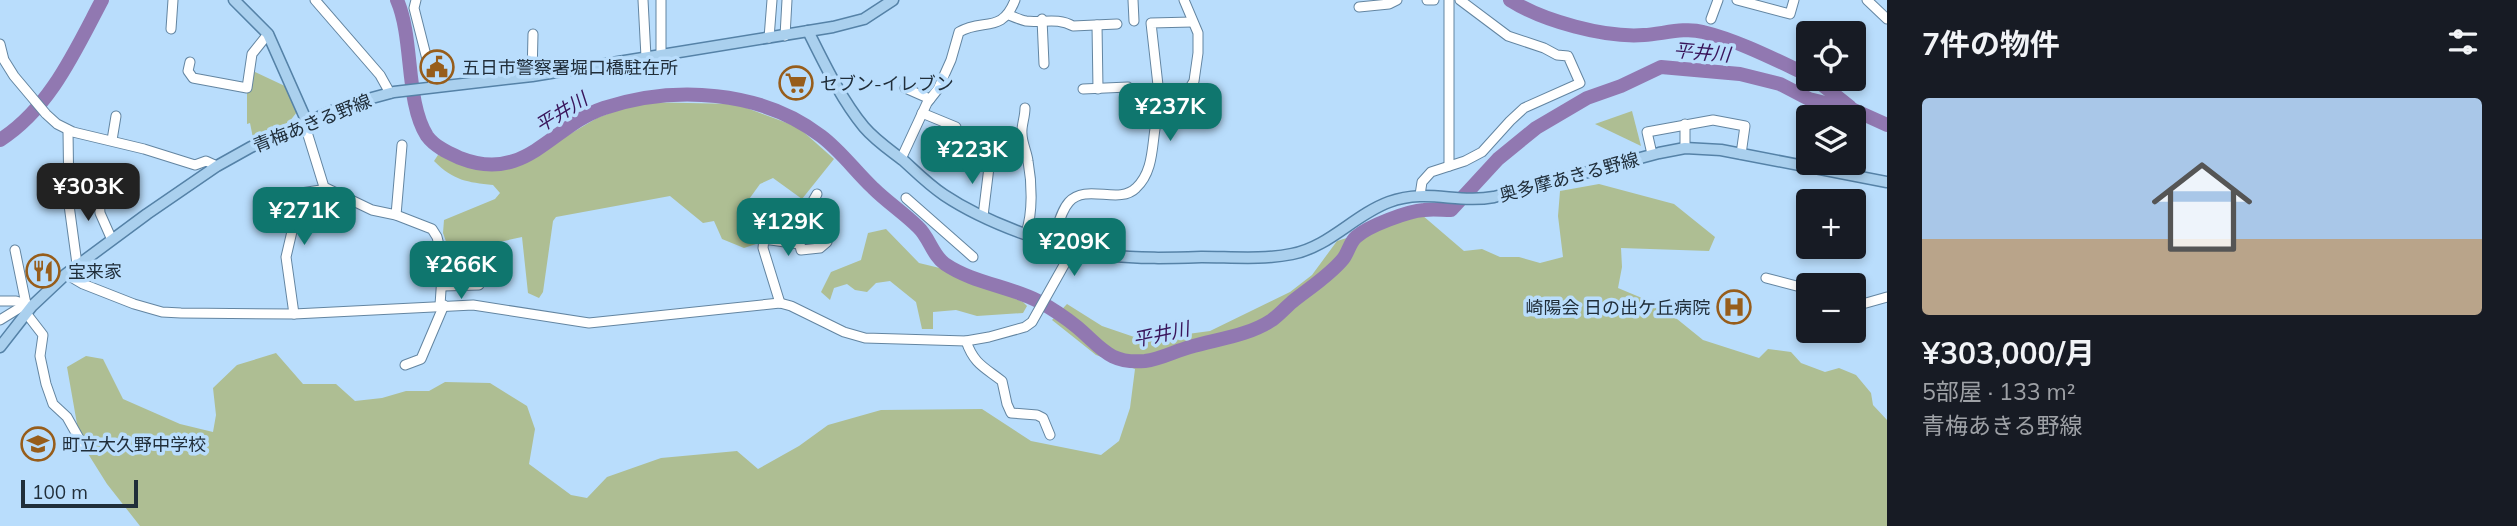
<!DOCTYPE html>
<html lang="ja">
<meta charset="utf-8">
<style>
body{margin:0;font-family:Mulish,"Noto Sans JP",sans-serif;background:#242831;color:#f1f3f6;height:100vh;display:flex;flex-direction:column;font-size:26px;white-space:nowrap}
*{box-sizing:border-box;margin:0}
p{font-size:23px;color:#9ea1a6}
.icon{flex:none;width:38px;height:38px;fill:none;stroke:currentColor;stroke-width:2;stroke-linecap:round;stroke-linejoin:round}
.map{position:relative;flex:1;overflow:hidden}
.drawer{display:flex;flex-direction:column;background:#171b24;width:630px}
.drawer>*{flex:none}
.tools{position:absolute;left:1796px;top:21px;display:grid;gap:14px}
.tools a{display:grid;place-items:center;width:70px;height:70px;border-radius:7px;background:#171b24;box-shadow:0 4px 10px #0003;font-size:35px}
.scale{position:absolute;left:21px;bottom:18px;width:117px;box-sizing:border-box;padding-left:7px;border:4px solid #202e3a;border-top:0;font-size:19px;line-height:24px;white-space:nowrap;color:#202e3a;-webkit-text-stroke:5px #b9ddfc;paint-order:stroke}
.price{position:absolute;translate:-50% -60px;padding:0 16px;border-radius:14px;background:#0f766e;color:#fff;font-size:23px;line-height:46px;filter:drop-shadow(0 2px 4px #0008)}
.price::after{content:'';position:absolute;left:50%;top:42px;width:21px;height:16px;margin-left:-10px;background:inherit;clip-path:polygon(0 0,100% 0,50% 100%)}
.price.on{background:#222;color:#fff}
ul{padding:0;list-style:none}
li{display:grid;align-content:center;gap:14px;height:371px;padding:0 35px}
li+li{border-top:2px solid #363941}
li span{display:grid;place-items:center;height:217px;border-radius:7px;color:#555}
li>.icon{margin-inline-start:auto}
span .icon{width:126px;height:126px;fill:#fffc;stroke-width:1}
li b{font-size:30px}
h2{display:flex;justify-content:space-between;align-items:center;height:84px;padding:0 35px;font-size:30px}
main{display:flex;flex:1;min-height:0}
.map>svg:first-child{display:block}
</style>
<main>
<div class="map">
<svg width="1887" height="526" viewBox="0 0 1887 526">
<rect width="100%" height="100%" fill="#b9ddfc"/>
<!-- green -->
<g fill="#aebe93">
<polygon points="251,70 287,87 297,112 289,122 253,138 250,123 247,124 247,90"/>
<path d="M639,102L736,104L798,127L834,159L802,199L773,178L760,184L747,202L756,244L744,248L722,239L714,221L703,223L670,196L556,217L553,221L543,292L539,298L528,293L522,237L450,253L443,233L444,220L495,199L500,193L493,185C467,182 454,181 434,161L438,155L485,169L533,156L597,118Z"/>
<polygon points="1632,111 1641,146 1595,124"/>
<polygon points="1599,184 1674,204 1715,237 1709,251 1621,248 1622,267 1618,288 1661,306 1703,340 1759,358 1768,349 1791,352 1801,363 1825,372 1839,368 1856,375 1871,393 1873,405 1887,420 1887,526 140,526 107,484 80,441 67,367 86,356 103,359 123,399 180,424 213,432 216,415 213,388 237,365 276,353 303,384 336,384 355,401 382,398 406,391 429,391 445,382 490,383 527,406 535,429 529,464 571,495 587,498 607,477 661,458 737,451 758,469 799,446 828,425 881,410 982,409 1031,441 1101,455 1119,441 1130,408 1135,369 1096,355 1052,320 1067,304 1102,326 1143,340 1210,331 1290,292 1312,275 1337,241 1422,215 1464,251 1482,249 1500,257 1519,257 1540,263 1563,257 1558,216 1560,191"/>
<polygon points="886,229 919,263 952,271 1023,302 1027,306 1023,313 977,316 956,310 933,312 933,329 922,329 916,302 890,281 876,283 867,292 855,290 847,284 834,288 830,300 821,292 831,272 861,260 868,233"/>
</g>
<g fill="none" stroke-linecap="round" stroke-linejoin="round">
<!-- river -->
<g stroke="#9178b1" stroke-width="14">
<path d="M397,0C414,39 405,101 427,136C435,147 449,153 460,158C526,184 551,126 604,108C674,85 761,90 821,136C841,151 855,171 873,188C887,202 904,213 918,227C929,237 933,256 945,264C973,283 1009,286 1038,301C1051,308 1066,318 1077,327C1102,348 1109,364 1145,361C1161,359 1175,351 1190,347C1217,339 1248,336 1272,320C1279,315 1285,308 1292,302C1308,289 1329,276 1343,259C1348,253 1350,242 1356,237C1368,226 1408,211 1424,210C1433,209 1442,210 1451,210L1498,159L1536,128L1587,98L1621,86L1661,67L1740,74L1780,84L1809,99L1854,110L1887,125"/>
<path d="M1510,0C1543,21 1605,38 1644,35C1662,34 1685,27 1703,32C1737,40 1776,60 1808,75"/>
<polyline points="1815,79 1850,107"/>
<path d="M0,140C50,108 75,51 102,0"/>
</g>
<defs>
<g id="minor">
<polyline points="315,0 380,75 390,93"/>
<polyline points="416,0 414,8 434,87"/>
<polyline points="643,0 646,57"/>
<polyline points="1133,0 1134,21"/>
<polyline points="1427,0 1434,0"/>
<polyline points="1737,0 1790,14 1794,0"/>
<polyline points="1867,0 1887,19"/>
<polyline points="1359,7 1389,4 1397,0"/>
<path d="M1009,15C1014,17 1021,20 1026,21C1042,23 1058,17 1073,26L1117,24"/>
<polyline points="1042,19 1044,64"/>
<polyline points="1711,19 1718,0"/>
<polyline points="1097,25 1098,89"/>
<polyline points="171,29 173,0"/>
<polyline points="785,36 787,0"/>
<polyline points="769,38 772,0"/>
<polyline points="0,44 4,60 14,76 46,114 57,124 73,132 144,149 195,165 206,161 217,166"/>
<polyline points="661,54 661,0"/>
<polyline points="190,62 188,71 193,78 247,88 252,54 268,34"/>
<polyline points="532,76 533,34"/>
<polyline points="905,88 930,99"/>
<polyline points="1083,89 1128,87"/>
<path d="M1025,108C1025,118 1021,126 1022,134C1022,143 1027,152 1028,161C1032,183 1033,212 1026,233"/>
<polyline points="1162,108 1160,103 1151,23 1192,22"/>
<polyline points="922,113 956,127"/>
<polyline points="307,122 307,132 324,187 372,210 396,215 432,229 437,237 443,261 440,305"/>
<polyline points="68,130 69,205 77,264"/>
<polyline points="112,140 116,116"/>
<polyline points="1685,148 1685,124"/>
<polyline points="1652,154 1647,132 1713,120 1745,126 1741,154"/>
<path d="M901,159L927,103L938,89L951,60L959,32C983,18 1002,34 1015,0"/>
<polyline points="1449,166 1449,0"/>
<path d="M817,194C810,205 797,237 801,250L820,248L827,242L830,229"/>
<polyline points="1420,195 1422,182 1431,172 1465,161 1482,152 1510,121 1524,108 1580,83 1568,56 1557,55 1544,48 1508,36 1460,0"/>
<polyline points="99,197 100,213 112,240"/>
<polyline points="906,198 973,257"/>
<polyline points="396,215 402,145"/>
<polyline points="983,216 990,159"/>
<path d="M1052,242C1057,230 1060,212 1069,202C1086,183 1119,205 1136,188C1160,166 1148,125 1163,106C1168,100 1177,102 1183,99L1194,81L1198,53V33L1184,0"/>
<polyline points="66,274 83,284 134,304 162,312 181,313 294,314 473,305 589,323 780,303 791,306 844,332 865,338 966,341 989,337 1025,327 1032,322 1073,249"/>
<polyline points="1766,278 1808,289"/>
<polyline points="442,286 479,285"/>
<polyline points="0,301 16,301 29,305"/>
<polyline points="1853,301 1866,303 1887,297"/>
<polyline points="780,303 763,248 764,239 799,244"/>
<polyline points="26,313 43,335 40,356 46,384 53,404 67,417 85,449"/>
<polyline points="294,314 286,257 301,193 321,190 324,187"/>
<polyline points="0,320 26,304 15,250"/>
<path d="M966,341C974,364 984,367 1002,381L1007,404L1011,413L1037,415L1043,418L1050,435"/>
<polyline points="405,365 421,359 444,305"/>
</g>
<g id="major">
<polyline points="234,0 268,34 307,122"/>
<path d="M808,31C824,63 841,99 864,127C876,141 890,150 904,161C917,173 929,185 944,195C986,223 1057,249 1107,255C1139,259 1170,258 1202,257C1231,257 1263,260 1292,254C1329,247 1354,215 1389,202C1427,188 1457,204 1494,197L1659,153L1685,148L1721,150L1887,182"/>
<polyline points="0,347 32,306 66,274 147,214 217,166 251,147 346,105 394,92 532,76 833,27 864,19 893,0"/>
</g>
</defs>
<!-- minor casing -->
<use href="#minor" stroke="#6385a1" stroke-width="11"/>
<!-- major casing -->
<use href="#major" stroke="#5582a7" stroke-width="13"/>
<!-- minor -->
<use href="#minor" stroke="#fff" stroke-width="9"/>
<!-- major -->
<use href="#major" stroke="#aad0ee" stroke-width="10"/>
</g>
<!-- icons -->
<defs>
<symbol id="civic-ring" viewBox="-11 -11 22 22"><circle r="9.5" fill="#b9ddfc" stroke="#975d1b" stroke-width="1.5"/><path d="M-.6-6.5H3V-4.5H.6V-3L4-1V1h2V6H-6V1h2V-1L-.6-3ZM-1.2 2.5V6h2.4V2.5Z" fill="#975d1b"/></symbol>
<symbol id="supermarket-ring" viewBox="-11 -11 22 22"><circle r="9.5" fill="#b9ddfc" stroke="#975d1b" stroke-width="1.5"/><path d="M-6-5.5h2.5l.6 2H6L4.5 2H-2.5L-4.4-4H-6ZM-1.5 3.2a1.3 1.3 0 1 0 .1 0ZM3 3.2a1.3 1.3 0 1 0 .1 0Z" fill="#975d1b"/></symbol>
<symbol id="restaurant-ring" viewBox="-11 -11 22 22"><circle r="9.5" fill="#b9ddfc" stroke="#975d1b" stroke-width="1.5"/><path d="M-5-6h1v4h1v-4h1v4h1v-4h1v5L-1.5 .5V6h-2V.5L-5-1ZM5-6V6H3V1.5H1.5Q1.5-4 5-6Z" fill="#975d1b"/></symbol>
<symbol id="hospital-ring" viewBox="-11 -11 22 22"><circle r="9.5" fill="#b9ddfc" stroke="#975d1b" stroke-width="1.5"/><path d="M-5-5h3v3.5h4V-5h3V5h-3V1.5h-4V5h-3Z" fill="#975d1b"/></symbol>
<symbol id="school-ring" viewBox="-11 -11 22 22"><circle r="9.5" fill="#b9ddfc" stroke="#975d1b" stroke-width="1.5"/><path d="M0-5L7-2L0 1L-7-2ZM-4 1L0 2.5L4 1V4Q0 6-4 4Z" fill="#975d1b"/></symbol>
</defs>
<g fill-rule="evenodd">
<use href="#civic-ring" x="418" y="48" width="38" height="38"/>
<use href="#supermarket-ring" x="777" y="64" width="38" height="38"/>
<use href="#restaurant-ring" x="24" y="252" width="38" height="38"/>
<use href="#hospital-ring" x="1715" y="288" width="38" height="38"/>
<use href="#school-ring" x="19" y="425" width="38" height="38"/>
</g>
<g text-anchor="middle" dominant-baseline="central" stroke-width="7" stroke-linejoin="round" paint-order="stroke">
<!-- poi labels -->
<g font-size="18" fill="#202e3a" stroke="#b9ddfc" text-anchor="start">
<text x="462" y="67">五日市警察署堀口橋駐在所</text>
<text x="820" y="83">セブン-イレブン</text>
<text x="68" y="271">宝来家</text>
<text x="1710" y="307" text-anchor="end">崎陽会 日の出ケ丘病院</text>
<text x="62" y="444">町立大久野中学校</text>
</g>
<!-- street labels -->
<g font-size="18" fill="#202e3a" stroke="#b9ddfc">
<text transform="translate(312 123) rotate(-22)">青梅あきる野線</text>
<text transform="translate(1569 177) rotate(-15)">奥多摩あきる野線</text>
</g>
<!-- water labels -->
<g font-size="19" font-style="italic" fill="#3a155b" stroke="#b9ddfc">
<text transform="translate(1702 52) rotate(5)">平井川</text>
<text transform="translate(561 112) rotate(-32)">平井川</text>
<text transform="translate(1161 334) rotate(-12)">平井川</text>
</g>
</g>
</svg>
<div class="tools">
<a><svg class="icon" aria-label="locate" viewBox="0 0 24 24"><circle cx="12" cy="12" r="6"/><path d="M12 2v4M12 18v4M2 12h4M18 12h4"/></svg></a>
<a><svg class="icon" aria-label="layers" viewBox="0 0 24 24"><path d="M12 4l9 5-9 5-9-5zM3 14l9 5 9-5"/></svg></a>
<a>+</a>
<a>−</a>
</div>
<div class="scale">100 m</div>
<b class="price" style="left:1170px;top:143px">¥237K</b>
<b class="price" style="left:972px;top:186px">¥223K</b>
<b class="price on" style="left:88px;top:223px">¥303K</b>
<b class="price" style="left:304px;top:247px">¥271K</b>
<b class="price" style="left:788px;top:258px">¥129K</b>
<b class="price" style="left:1074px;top:278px">¥209K</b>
<b class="price" style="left:461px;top:301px">¥266K</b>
</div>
<section class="drawer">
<h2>7件の物件<svg class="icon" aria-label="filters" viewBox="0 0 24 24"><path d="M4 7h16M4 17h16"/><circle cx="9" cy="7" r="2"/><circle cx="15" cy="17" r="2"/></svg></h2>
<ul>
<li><span style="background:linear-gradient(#a9c7e8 65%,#b9a48a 0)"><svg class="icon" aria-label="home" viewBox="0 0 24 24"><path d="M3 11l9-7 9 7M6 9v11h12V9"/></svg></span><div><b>¥303,000/月</b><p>5部屋 · 133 m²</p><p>青梅あきる野線</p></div></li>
</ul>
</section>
</main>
